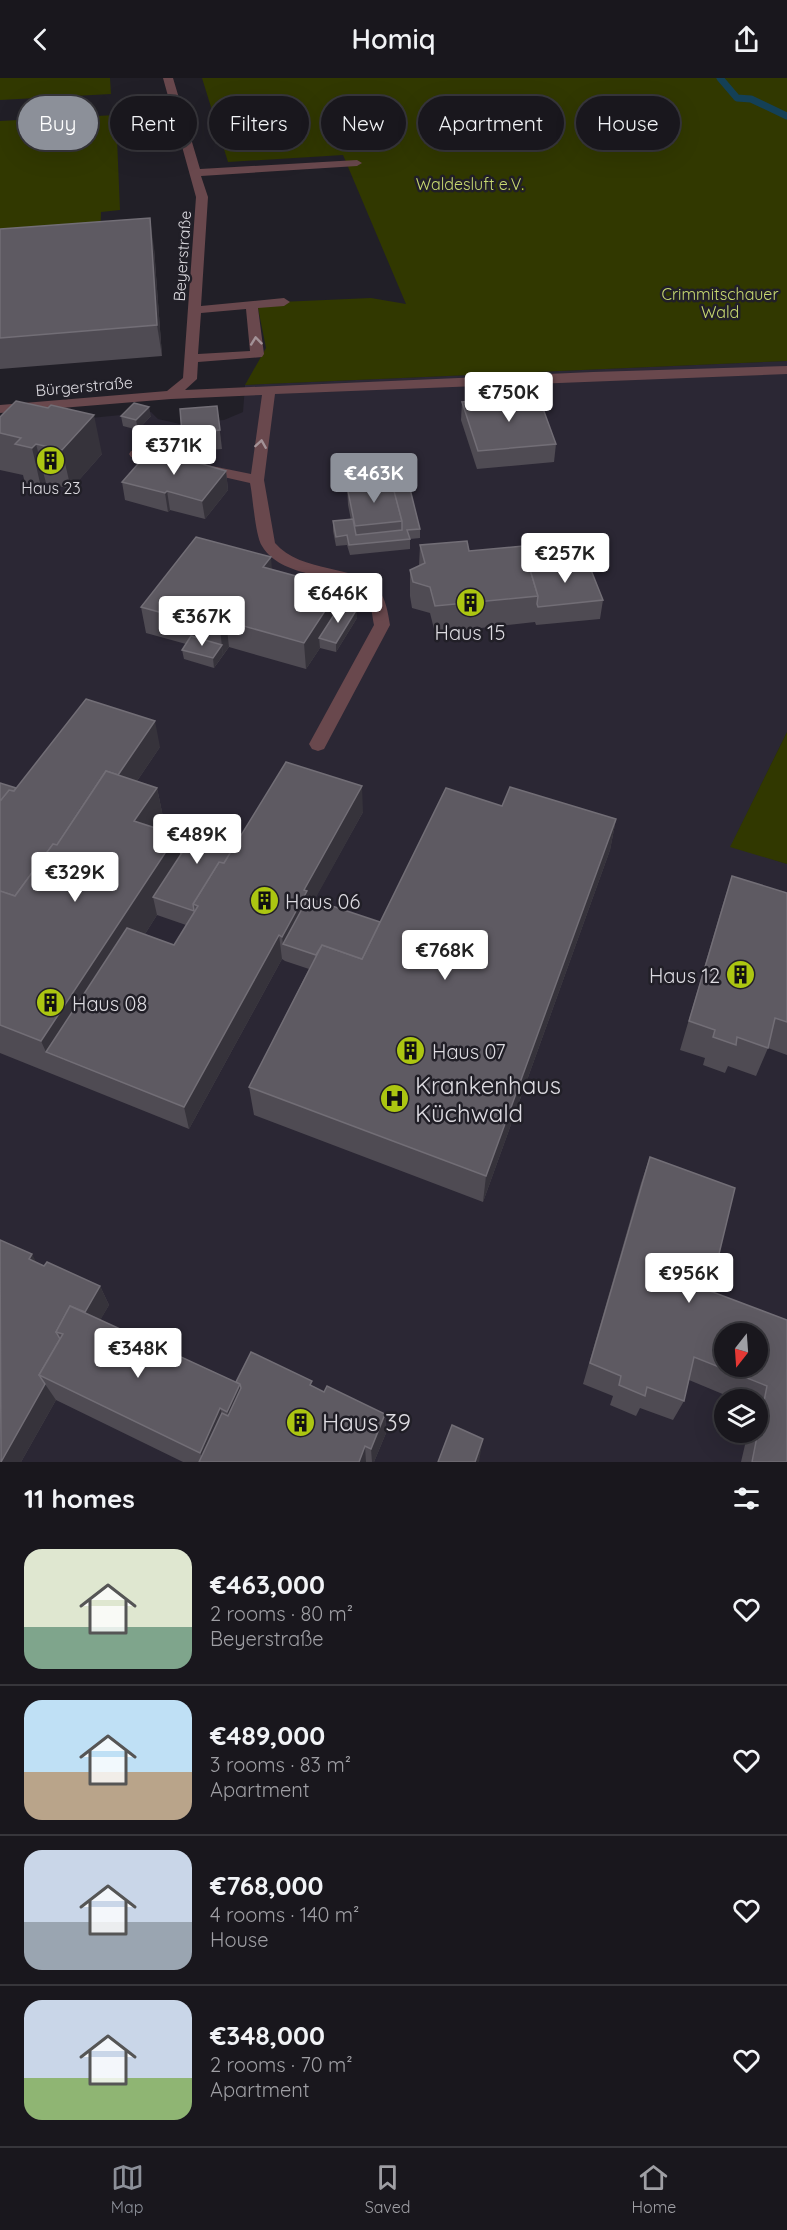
<!DOCTYPE html>
<meta charset="utf-8">
<style>
body{margin:0;font-family:Quicksand,sans-serif;background:#222026;color:#f1f3f6;height:100vh;display:flex;flex-direction:column;font-size:22px;white-space:nowrap}
*{box-sizing:border-box;margin:0}
p{font-size:20px;color:#9f9fa4}
.icon{flex:none;width:33px;height:33px;fill:none;stroke:currentColor;stroke-width:2;stroke-linecap:round;stroke-linejoin:round}
.map{position:relative;height:1384px;overflow:hidden}
.side{display:flex;flex-direction:column;background:#19171d;flex:1}
.side>*{flex:none}
.top-card{position:absolute;left:18px;top:18px;width:752px;height:54px;display:flex;gap:12px}
.needle{width:39px;rotate:197deg}
.tools{position:absolute;left:714px;top:1245px;display:grid;gap:12px}
.tools a{display:grid;place-items:center;width:54px;height:54px;border-radius:50%;background:#19171d;box-shadow:0 6px 24px #0002,0 0 0 2px #37363b;font-size:30px}
.price{position:absolute;translate:-50% -51px;padding:0 14px;border-radius:6px;background:#fff;color:#222;font-size:20px;line-height:39px;filter:drop-shadow(0 2px 3px #0008)}
.price::after{content:'';position:absolute;left:50%;top:36px;width:18px;height:14px;margin-left:-9px;background:inherit;clip-path:polygon(0 0,100% 0,50% 100%)}
.price.selected{background:#8c9099;color:#fff}
ul{padding:0;list-style:none}
li{display:flex;align-items:center;gap:18px;height:150px;padding:0 24px}
li+li{border-top:2px solid #37363b}
li span{display:grid;place-items:center;flex:none;width:168px;height:120px;border-radius:18px;color:#555}
li>.icon{margin-inline-start:auto}
span .icon{width:72px;height:72px;fill:#fffc;stroke-width:1}
li b{font-size:26px}
h2{display:flex;justify-content:space-between;align-items:center;height:72px;padding:0 24px;font-size:26px}
.chip{padding:0 21px;border-radius:27px;background:#19171d;box-shadow:0 6px 24px #0002,0 0 0 2px #37363b;font-size:21px;line-height:54px}
.chip.selected{background:#8c9099;color:#fff}
header{display:flex;justify-content:space-between;align-items:center;height:78px;padding:0 24px;background:#19171d;font-size:27px;font-weight:600}
.tab-bar{display:flex;justify-content:space-around;align-items:center;height:84px;border-top:2px solid #37363b;background:#19171d;font-size:16px;color:#9f9fa4}
.tab-bar a{display:grid;justify-items:center;gap:3px}
.tab-bar .selected{color:#8c9099}
.map>svg:first-child{display:block}
</style>
<header><svg class="icon" aria-label="back" viewBox="0 0 24 24"><path d="M15 5l-7 7 7 7"/></svg>Homiq<svg class="icon" aria-label="share" viewBox="0 0 24 24"><path d="M12 15V3M7 8l5-5 5 5M5 13v7h14v-7"/></svg></header>
<div class="map">
<svg width="787" height="1384" viewBox="0 0 787 1384">
<rect width="100%" height="100%" fill="#211f27"/>
<!-- built -->
<path fill="#2b2734" fill-rule="evenodd" d="M787,283V654L731,768L787,786V1384H0V349L151,334L158,341L180,346L224,342L243,334L245,307ZM724,1256H758V1288H724ZM724,1322H758V1354H724Z"/>
<!-- green -->
<g fill="#313800">
<polygon points="0,0 110,0 111,16 0,22"/>
<polygon points="202,0 787,0 787,283 245,307 266,270 257,225 371,220 406,226 343,77 228,84"/>
<polygon points="116,37 120,132 101,134 100,171 0,178 0,43"/>
<polygon points="787,654 787,786 730,769"/>
</g>
<g fill="none" stroke-linecap="round" stroke-linejoin="round">
<!-- stream -->
<polyline stroke="#144056" stroke-width="7" points="720,0 737,20 751,21 787,38"/>
<!-- minor -->
<g fill="#69484d" fill-rule="evenodd">
<path d="M163,0H173L200,91L357,82L362,85L357,88L201,98L208,119L201,228L284,220L290,224L284,228L258,230L264,276L262,279L198,284L197,301L185,312L593,294L787,288V296L275,316L264,402L275,465C301,496 357,486 378,511C386,521 388,535 390,547L324,671L318,673L312,671L309,666L374,547C372,538 372,528 367,520C351,494 283,504 262,468C255,457 253,419 250,405L197,393L195,390L202,386L251,396L262,317L171,321L0,335V327L167,313L183,300L196,119ZM246,231L250,273L198,276L201,235Z"/>
<polygon points="136,372 175,380 177,383 170,387 131,379 129,376 131,373"/>
</g>
</g>
<!-- wall -->
<g fill="#4f4b53" fill-rule="evenodd">
<polygon points="0,151 154,170 162,278 0,291"/>
<polygon points="462,324 556,366 554,384 477,391 461,342"/>
<polygon points="217,328 222,371 184,374 182,356"/>
<polygon points="48,330 102,376 71,411 46,405 41,409 25,405 23,397 0,392 0,339"/>
<polygon points="121,338 151,338 138,352 123,348"/>
<polygon points="226,393 228,412 205,441 170,432 168,434 125,422 122,404"/>
<polygon points="347,408 394,413 420,451 420,460 410,461 410,471 350,477 347,467 336,468 333,453 333,443 351,442 348,427"/>
<polygon points="420,467 469,473 529,488 603,522 600,541 536,547 535,544 435,555 430,535 412,530 410,518 410,492 419,488"/>
<polygon points="272,492 341,526 357,531 357,540 336,574 320,570 306,591 229,569 214,590 184,581 182,572 186,566 146,555 141,529"/>
<path d="M160,669L137,703L157,710L163,739L198,751L241,757L363,734L314,822L380,844L502,728L616,741L610,772L483,1124L254,1037L249,1009L309,891L285,883L282,881L189,1051L0,975V705L16,710ZM157,837L186,847L174,867L145,856Z"/>
<polygon points="732,798 787,815 787,977 768,970 756,998 728,988 725,995 703,987 705,980 680,972 722,829"/>
<polygon points="650,1079 710,1213 787,1242 787,1384 741,1384 748,1354 758,1354 758,1322 737,1322 689,1302 684,1323 673,1342 640,1330 636,1338 610,1327 613,1318 583,1306 641,1105"/>
<polygon points="37,1185 100,1208 109,1227 100,1242 236,1304 313,1308 324,1314 385,1336 386,1355 374,1384 183,1384 56,1322 21,1384 0,1384"/>
</g>
<!-- shaded-wall -->
<g fill="#36333b">
<polygon points="150,140 154,170 162,278 157,247"/>
<polygon points="149,329 151,338 138,352 136,342"/>
<polygon points="94,337 102,376 71,411 62,372"/>
<polygon points="36,366 46,405 41,409 32,370"/>
<polygon points="226,393 228,412 205,441 202,423"/>
<polygon points="167,413 170,432 168,434 165,415"/>
<polygon points="271,479 273,505 263,489"/>
<polygon points="340,510 341,536 319,560 320,570 306,591 304,565"/>
<polygon points="357,531 357,540 336,574 336,565"/>
<polygon points="226,543 229,569 223,577 220,551"/>
<polygon points="222,567 223,577 214,590 213,580"/>
<polygon points="155,643 160,669 68,805 61,780"/>
<polygon points="362,708 363,734 309,832 283,866 282,859 304,812"/>
<polygon points="157,710 165,748 148,774 134,743"/>
<polygon points="616,741 610,772 483,1124 486,1098"/>
<polygon points="177,757 182,785 153,819 157,837 65,982 46,974 41,963"/>
<polygon points="279,857 282,881 189,1051 184,1029"/>
<polygon points="32,1176 42,1195 29,1181"/>
<polygon points="100,1208 109,1227 91,1258 82,1240"/>
<polygon points="45,1306 56,1322 21,1384 1,1384"/>
<polygon points="240,1306 247,1330 235,1357 227,1334"/>
<polygon points="220,1330 229,1354 204,1384 200,1375"/>
<polygon points="385,1336 386,1355 374,1384 372,1384 371,1371"/>
<polygon points="483,1361 479,1384 475,1384"/>
<polygon points="365,1368 366,1384 359,1384"/>
</g>
<!-- building -->
<g fill="#5e5a62" stroke="#726e76" stroke-width="1.5" fill-rule="evenodd">
<polygon points="150,140 157,247 0,260 0,151"/>
<polygon points="538,317 556,366 478,373 462,324"/>
<polygon points="16,323 48,330 51,327 94,337 62,372 36,366 32,370 15,366 21,360 0,355 0,339"/>
<polygon points="134,325 149,329 136,342 121,338"/>
<polygon points="217,328 220,352 182,356 180,331"/>
<polygon points="151,371 226,393 202,423 167,413 165,415 122,404"/>
<polygon points="392,404 402,443 355,448 347,408"/>
<polygon points="410,411 420,451 407,452 410,461 349,467 347,457 336,459 333,443 353,441 356,457 402,452 402,443 394,413"/>
<polygon points="196,459 271,479 263,489 340,510 304,565 226,543 220,551 141,529"/>
<polygon points="467,463 469,473 523,468 538,518 435,528 430,509 413,504 410,492 425,485 420,467"/>
<polygon points="587,482 603,522 538,529 537,526 538,518 529,488"/>
<polygon points="341,526 357,531 336,565 319,560"/>
<polygon points="191,558 222,567 213,580 182,572"/>
<polygon points="86,621 155,643 118,697 106,693 57,767 53,766 15,818 0,813 0,723 9,712 14,713"/>
<polygon points="286,684 362,708 304,812 307,813 282,859 279,857 184,1029 46,974 127,850 174,867 198,828 193,826 219,784 224,785"/>
<polygon points="106,693 157,710 134,743 177,757 41,963 0,947 0,813 15,818 53,766 57,767"/>
<polygon points="0,705 16,710 14,713 9,712 1,722 0,721"/>
<polygon points="510,709 616,741 486,1098 249,1009 322,867 362,881 446,710 502,728"/>
<polygon points="163,739 198,751 181,777 177,757 155,750"/>
<polygon points="202,744 241,757 224,785 219,784 193,826 194,833 153,819"/>
<polygon points="732,798 787,815 787,944 775,940 768,970 737,959 736,967 713,959 715,952 689,943"/>
<polygon points="308,820 380,844 362,881 322,867 316,877 283,866"/>
<path d="M650,1079L735,1110L710,1213L787,1242V1384H752L767,1308L694,1279L684,1323L647,1309L645,1318L619,1307L621,1298L590,1285ZM724,1256H758V1288H724Z"/>
<polygon points="0,1162 32,1176 29,1181 44,1188 47,1184 100,1208 85,1234 70,1228 56,1254 60,1261 39,1297 45,1306 1,1384"/>
<polygon points="70,1228 240,1306 227,1334 220,1330 200,1375 39,1297 63,1256 56,1254"/>
<polygon points="251,1274 312,1303 310,1307 324,1314 327,1308 385,1336 371,1371 365,1368 359,1384 199,1384 222,1335 228,1338 241,1310 240,1306 236,1304"/>
<polygon points="452,1347 483,1361 475,1384 438,1384"/>
</g>
<!-- one-way arrows -->
<defs><path id="oneway-chevron" d="M-2-3.5L2.5 0L-2 3.5" fill="none" stroke-width="1.6" stroke-linecap="round" stroke-linejoin="round" transform="scale(1.5)"/></defs>
<g stroke="#a39297">
<use href="#oneway-chevron" transform="translate(256 263) rotate(-96)"/>
<use href="#oneway-chevron" transform="translate(261 366) rotate(-81)"/>
</g>
<!-- icons -->
<defs>
<symbol id="building-disc" viewBox="-11 -11 22 22"><circle r="9.5" fill="#acc611" stroke="#211f27"/><path d="M-4-6H4V6H1V3H-1V6H-4ZM-2.5-4.3h1.7v1.8h-1.7ZM.8-4.3h1.7v1.8H.8ZM-2.5-1h1.7V.8h-1.7ZM.8-1h1.7V.8H.8Z" fill="#111"/></symbol>
<symbol id="hospital-disc" viewBox="-11 -11 22 22"><circle r="9.5" fill="#acc611" stroke="#211f27"/><path d="M-5-5h3v3.5h4V-5h3V5h-3V1.5h-4V5h-3Z" fill="#111"/></symbol>
</defs>
<g fill-rule="evenodd">
<use href="#building-disc" x="34" y="366" width="33" height="33"/>
<use href="#building-disc" x="454" y="508" width="33" height="33"/>
<use href="#building-disc" x="248" y="806" width="33" height="33"/>
<use href="#building-disc" x="724" y="880" width="33" height="33"/>
<use href="#building-disc" x="34" y="908" width="33" height="33"/>
<use href="#building-disc" x="394" y="956" width="33" height="33"/>
<use href="#hospital-disc" x="378" y="1004" width="33" height="33"/>
<use href="#building-disc" x="284" y="1328" width="33" height="33"/>
</g>
<g text-anchor="middle" dominant-baseline="central" stroke-width="5" stroke-linejoin="round" paint-order="stroke">
<!-- far-park labels -->
<g font-size="16" fill="#c8d971" stroke="#211f27">
<text x="470" y="106">Waldesluft e.V.</text>
<text x="720" y="216">Crimmitschauer<tspan x="720" dy="18">Wald</tspan></text>
</g>
<!-- far-street labels -->
<g font-size="16" fill="#dddbe1" stroke="#211f27">
<text transform="translate(182 178) rotate(-86)">Beyerstraße</text>
<text transform="translate(84 308) rotate(-5)">Bürgerstraße</text>
</g>
<!-- far-poi labels -->
<g font-size="16" fill="#dddbe1" stroke="#211f27">
<text x="51" y="410">Haus 23</text>
</g>
<!-- poi labels -->
<g font-size="20" fill="#dddbe1" stroke="#211f27" text-anchor="start">
<text x="470" y="554" text-anchor="middle">Haus 15</text>
<text x="285" y="823">Haus 06</text>
<text x="720" y="897" text-anchor="end">Haus 12</text>
<text x="72" y="925">Haus 08</text>
<text x="432" y="973">Haus 07</text>
</g>
<!-- near-poi labels -->
<g font-size="24" fill="#dddbe1" stroke="#211f27" text-anchor="start">
<text x="415" y="1007">Krankenhaus<tspan x="415" dy="28">Küchwald</tspan></text>
<text x="322" y="1344">Haus 39</text>
</g>
</g>
</svg>
<div class="tools">
<a><svg class="needle" viewBox="-14 -14 28 28"><path d="M0-13l5 13h-10z" fill="#e53935"/><path d="M0 13l5-13h-10z" fill="#9f9fa4"/></svg></a>
<a><svg class="icon" aria-label="layers" viewBox="0 0 24 24"><path d="M12 4l9 5-9 5-9-5zM3 14l9 5 9-5"/></svg></a>
</div>
<b class="price" style="left:509px;top:345px">€750K</b>
<b class="price" style="left:174px;top:398px">€371K</b>
<b class="price selected" style="left:374px;top:426px">€463K</b>
<b class="price" style="left:565px;top:506px">€257K</b>
<b class="price" style="left:338px;top:546px">€646K</b>
<b class="price" style="left:202px;top:569px">€367K</b>
<b class="price" style="left:197px;top:787px">€489K</b>
<b class="price" style="left:75px;top:825px">€329K</b>
<b class="price" style="left:445px;top:903px">€768K</b>
<b class="price" style="left:689px;top:1226px">€956K</b>
<b class="price" style="left:138px;top:1301px">€348K</b>
<div class="top-card">
<a class="chip selected">Buy</a>
<a class="chip">Rent</a>
<a class="chip">Filters</a>
<a class="chip">New</a>
<a class="chip">Apartment</a>
<a class="chip">House</a>
</div>
</div>
<section class="side">
<h2>11 homes<svg class="icon" aria-label="filters" viewBox="0 0 24 24"><path d="M4 7h16M4 17h16"/><circle cx="9" cy="7" r="2"/><circle cx="15" cy="17" r="2"/></svg></h2>
<ul>
<li><span style="background:linear-gradient(#dfe7d0 65%,#7fa58c 0)"><svg class="icon" aria-label="home" viewBox="0 0 24 24"><path d="M3 11l9-7 9 7M6 9v11h12V9"/></svg></span><div><b>€463,000</b><p>2 rooms · 80 m²</p><p>Beyerstraße</p></div><svg class="icon" aria-label="heart" viewBox="0 0 24 24"><path d="M12 20l-8-8c-3-5 5-10 8-4 3-6 11-1 8 4z"/></svg></li>
<li><span style="background:linear-gradient(#bfe0f5 60%,#b9a48a 0)"><svg class="icon" aria-label="home" viewBox="0 0 24 24"><path d="M3 11l9-7 9 7M6 9v11h12V9"/></svg></span><div><b>€489,000</b><p>3 rooms · 83 m²</p><p>Apartment</p></div><svg class="icon" aria-label="heart" viewBox="0 0 24 24"><path d="M12 20l-8-8c-3-5 5-10 8-4 3-6 11-1 8 4z"/></svg></li>
<li><span style="background:linear-gradient(#c9d6e8 60%,#9aa5b1 0)"><svg class="icon" aria-label="home" viewBox="0 0 24 24"><path d="M3 11l9-7 9 7M6 9v11h12V9"/></svg></span><div><b>€768,000</b><p>4 rooms · 140 m²</p><p>House</p></div><svg class="icon" aria-label="heart" viewBox="0 0 24 24"><path d="M12 20l-8-8c-3-5 5-10 8-4 3-6 11-1 8 4z"/></svg></li>
<li><span style="background:linear-gradient(#c9d6e8 65%,#8fb573 0)"><svg class="icon" aria-label="home" viewBox="0 0 24 24"><path d="M3 11l9-7 9 7M6 9v11h12V9"/></svg></span><div><b>€348,000</b><p>2 rooms · 70 m²</p><p>Apartment</p></div><svg class="icon" aria-label="heart" viewBox="0 0 24 24"><path d="M12 20l-8-8c-3-5 5-10 8-4 3-6 11-1 8 4z"/></svg></li>
</ul>
</section>
<nav class="tab-bar">
<a class="selected"><svg class="icon" aria-label="map" viewBox="0 0 24 24"><path d="M3 6l6-2 6 2 6-2v14l-6 2-6-2-6 2zM9 4v14M15 6v14"/></svg>Map</a>
<a><svg class="icon" aria-label="saved" viewBox="0 0 24 24"><path d="M7 4h10v16l-5-4-5 4z"/></svg>Saved</a>
<a><svg class="icon" aria-label="home" viewBox="0 0 24 24"><path d="M3 11l9-7 9 7M6 9v11h12V9"/></svg>Home</a>
</nav>
